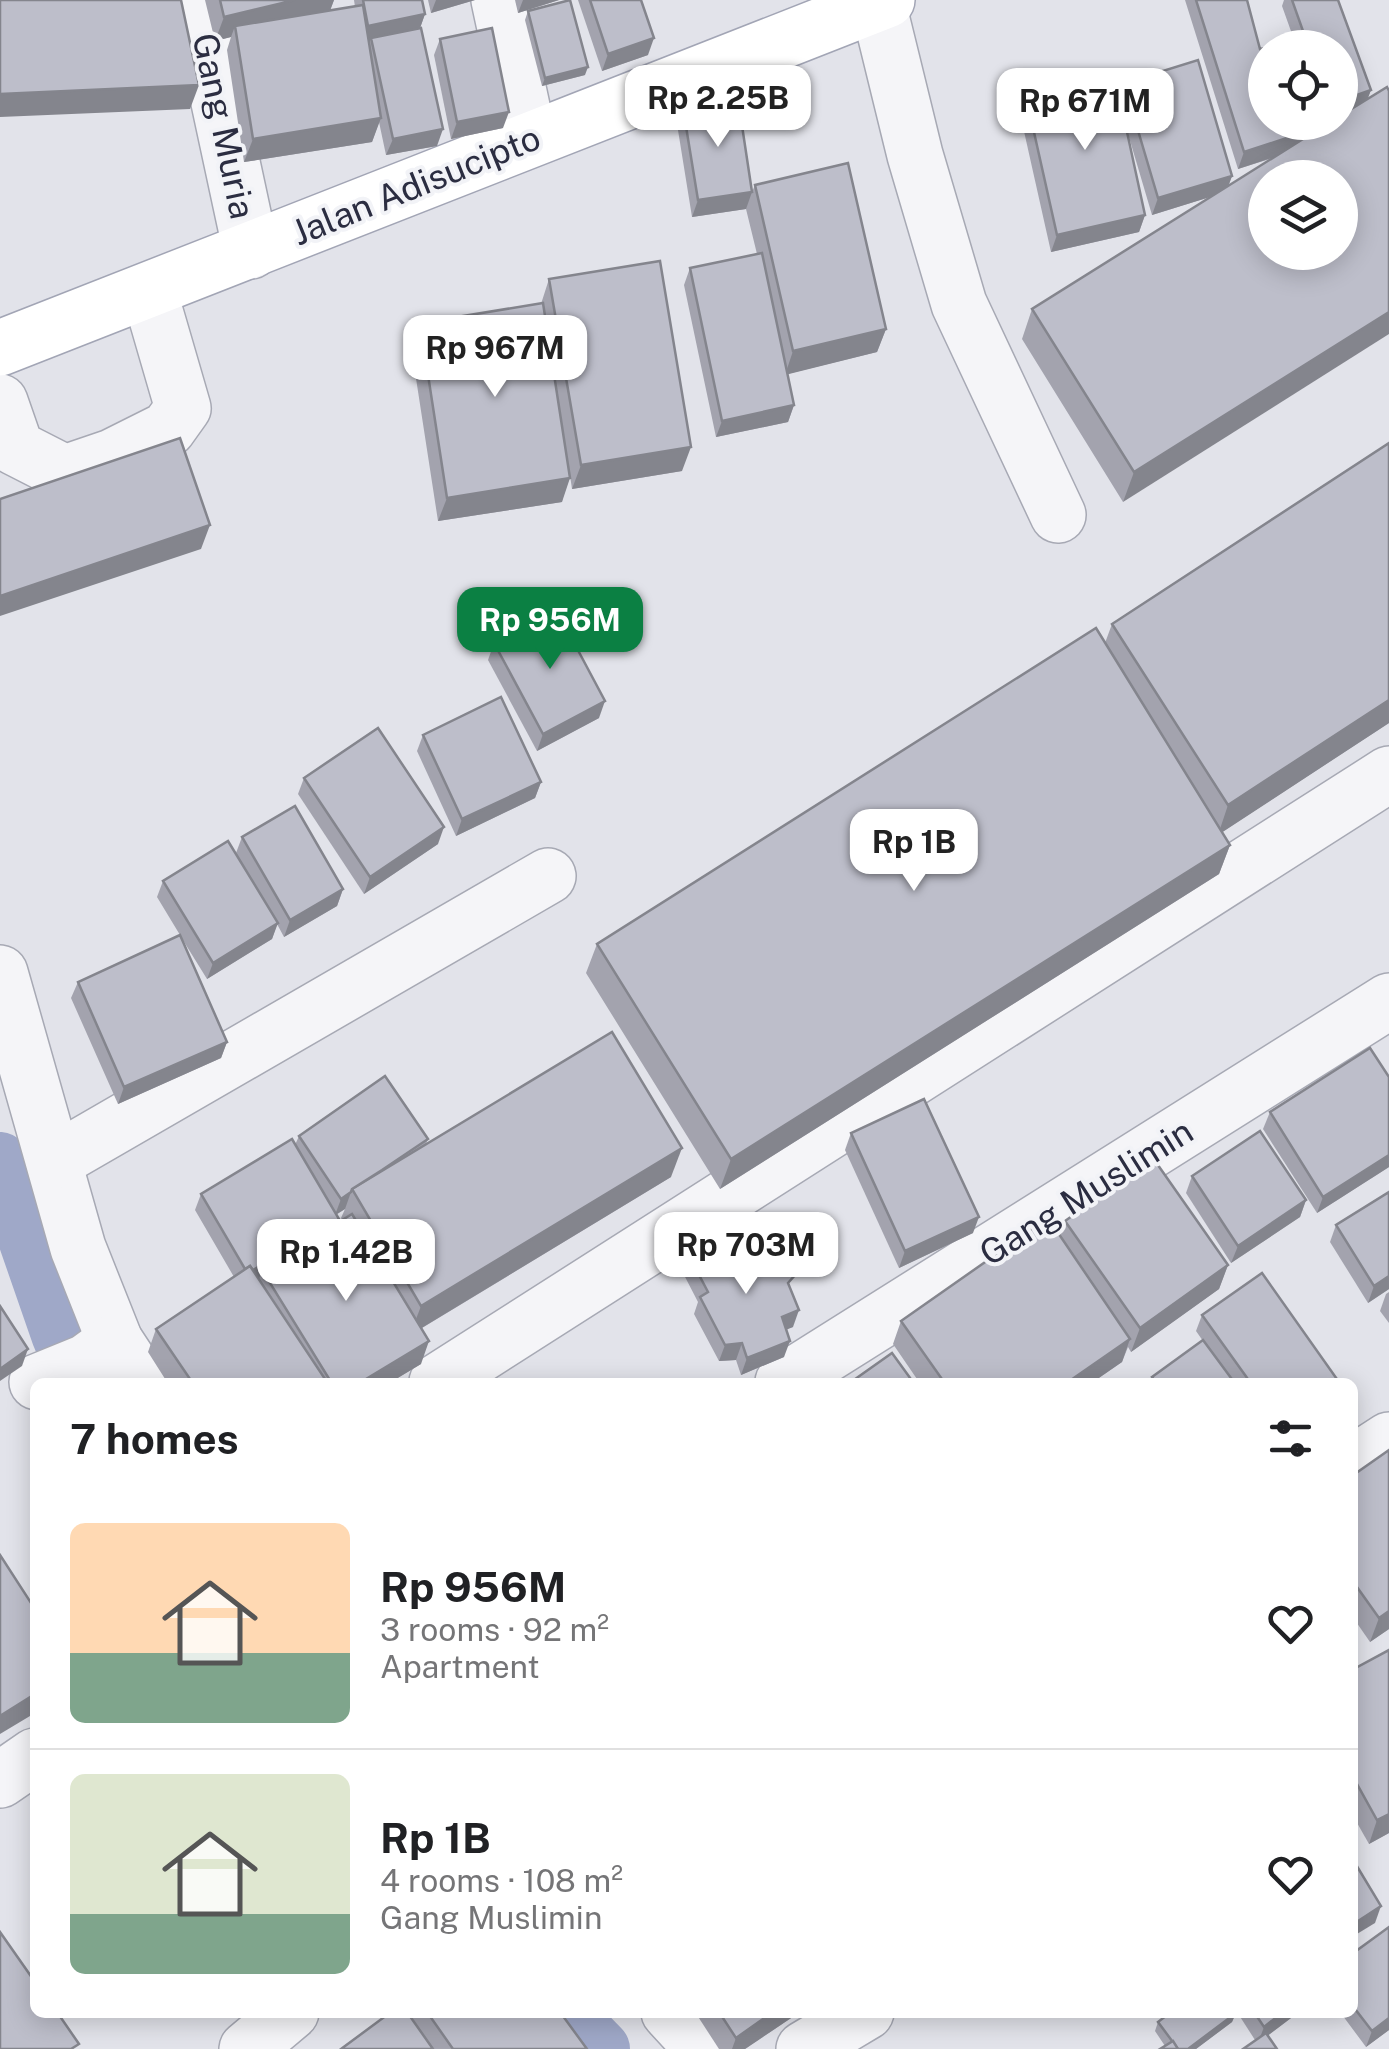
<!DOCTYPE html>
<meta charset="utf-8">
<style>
body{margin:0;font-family:"Public Sans",sans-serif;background:#f6f6f6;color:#202124;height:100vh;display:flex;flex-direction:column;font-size:38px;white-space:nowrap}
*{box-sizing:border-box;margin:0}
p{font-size:32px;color:#757577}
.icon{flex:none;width:55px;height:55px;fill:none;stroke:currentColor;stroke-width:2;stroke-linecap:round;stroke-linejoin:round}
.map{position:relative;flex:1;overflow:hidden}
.panel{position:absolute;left:30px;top:1378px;width:1328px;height:640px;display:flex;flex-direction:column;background:#fff;border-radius:15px;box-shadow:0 5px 25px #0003}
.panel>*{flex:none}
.fabs{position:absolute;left:1248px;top:30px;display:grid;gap:20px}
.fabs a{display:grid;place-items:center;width:110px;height:110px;border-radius:50%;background:#fff;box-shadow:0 5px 25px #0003;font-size:50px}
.price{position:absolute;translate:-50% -85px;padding:0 22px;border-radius:20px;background:#fff;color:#222;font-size:32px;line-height:65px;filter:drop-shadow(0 2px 5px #0008)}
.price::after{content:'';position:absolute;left:50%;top:60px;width:30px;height:22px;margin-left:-15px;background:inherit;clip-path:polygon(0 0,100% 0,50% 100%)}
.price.current{background:#0b8043;color:#fff}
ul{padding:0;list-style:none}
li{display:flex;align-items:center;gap:30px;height:250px;padding:0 40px}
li+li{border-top:2px solid #e0e0e0}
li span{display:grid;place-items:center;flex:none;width:280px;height:200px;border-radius:15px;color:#555}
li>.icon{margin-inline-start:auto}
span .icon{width:120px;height:120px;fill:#fffc;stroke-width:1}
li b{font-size:42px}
h2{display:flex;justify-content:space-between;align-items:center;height:120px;padding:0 40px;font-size:42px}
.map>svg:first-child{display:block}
</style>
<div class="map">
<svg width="1389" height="2049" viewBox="0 0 1389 2049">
<rect width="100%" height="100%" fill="#e2e3ea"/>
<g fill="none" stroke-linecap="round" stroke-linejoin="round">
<!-- canal -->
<g stroke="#9fa8c8" stroke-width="58">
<polyline points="0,1161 60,1334 80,1382"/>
<polyline points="565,2012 601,2049"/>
</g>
<defs>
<g id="minor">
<polyline points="197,0 251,251"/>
<polyline points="499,0 529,139"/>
<polyline points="877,0 915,155 959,304 1058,515"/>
<polyline points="0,402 16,448 65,473 112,457 168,429 183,408 149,291"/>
<polyline points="0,973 78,1248 115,1341 142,1382"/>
<polyline points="55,1161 548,876"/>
<polyline points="37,1382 86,1362 115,1341"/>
<polyline points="437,1382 1389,774"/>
<polyline points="783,1382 1389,1001"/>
<polyline points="1352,1464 1389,1440"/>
<polyline points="0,1780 35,1756"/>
<polyline points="669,2012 703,2049"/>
<polyline points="247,2049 291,2012"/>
<polyline points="804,2049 866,2012"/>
</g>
<polyline id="major" points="0,348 887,0"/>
</defs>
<!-- minor casing -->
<use href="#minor" stroke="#a7a9b4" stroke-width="58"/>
<!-- major casing -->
<use href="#major" stroke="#a2a5b5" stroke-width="58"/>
<!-- minor -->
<use href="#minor" stroke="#f5f5f8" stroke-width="55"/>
<!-- major -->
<use href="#major" stroke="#fff" stroke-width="55"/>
</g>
<!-- wall -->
<g fill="#a3a3ae" fill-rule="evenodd">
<polygon points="205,0 334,0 330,11 355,7 354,0 422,0 425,14 420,28 437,146 386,155 379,122 372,142 244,162 227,50 231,37 215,41"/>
<polygon points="428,0 475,0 431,13"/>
<polygon points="515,0 559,0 518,13"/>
<polygon points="578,0 641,0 648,55 602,71"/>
<polygon points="1185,0 1247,0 1260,49 1320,129 1344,114 1340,48 1297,48 1282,6 1284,0 1338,0 1371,90 1367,99 1123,502 1022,339 1032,309 1213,196 1152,215 1126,127 1145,215 1139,232 1051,252 1019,109 1025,92 1119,95 1124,83 1232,176 1228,187 1276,157 1238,169"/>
<polygon points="528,11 585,75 542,86 525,20"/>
<polygon points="440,39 503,128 451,139 434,55"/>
<polygon points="683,108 752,192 755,185 886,329 877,352 787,374 794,405 788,422 716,437 684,285 690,268 757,254 746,209 692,217 677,124"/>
<polygon points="549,279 682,471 572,489 567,455 562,502 438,521 411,346 420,323 541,304"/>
<polygon points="1389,443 1389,723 1222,832 1230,845 1219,874 720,1189 586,973 597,944 1105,643 1112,624"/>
<polygon points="494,643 599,718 537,751 488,660"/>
<polygon points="423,735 541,782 535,798 456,836 417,751"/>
<polygon points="304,778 438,844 364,894 298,794"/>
<polygon points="242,837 343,889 337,906 284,937 277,924 272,939 207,979 181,937 227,1042 221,1058 118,1104 71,998 78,982 180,935 157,897 163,881 250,878 236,853"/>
<polygon points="1389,1077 1389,1167 1317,1213 1263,1129 1270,1112"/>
<polygon points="851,1133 973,1233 899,1268 845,1150"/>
<path d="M299,1136L428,1139L426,1144L671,1177L422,1328L421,1364L391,1382H167L148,1352L156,1329L234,1277L195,1210L201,1194L295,1145ZM345,1209L341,1218L342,1220L337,1223L339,1219L336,1215Z"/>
<polygon points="1192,1176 1306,1200 1300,1217 1231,1263 1186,1193"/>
<polygon points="1065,1221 1228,1265 1219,1289 1131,1352 1128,1347 1122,1362 1093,1382 919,1382 893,1344 901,1321 1059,1236"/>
<polygon points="1336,1225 1389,1289 1368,1303 1330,1242"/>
<polygon points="689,1256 741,1266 790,1289 793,1327 786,1329 784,1357 741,1375 736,1360 719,1361 694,1314 698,1302 683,1273"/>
<polygon points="1389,1292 1389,1323 1380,1311 1386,1294"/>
<polygon points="1202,1315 1339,1382 1150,1382 1152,1377 1203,1341 1196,1331"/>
<polygon points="1389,1450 1389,1629 1370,1642 1352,1616 1352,1476"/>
<polygon points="1352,1670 1389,1833 1369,1844 1352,1814"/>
<polygon points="1389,1927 1389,2030 1366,2047 1340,2012 1352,2012 1352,1954"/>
<polygon points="391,2012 560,2012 587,2049 341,2049"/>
<polygon points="695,2012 800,2012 745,2049 719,2049"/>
<polygon points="1237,2012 1299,2012 1268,2035 1255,2040"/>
<polygon points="1236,2013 1232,2022 1196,2049 1160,2049 1165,2046 1155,2031 1158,2022"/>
</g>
<!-- shaded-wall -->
<g fill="#84858d">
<polygon points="295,0 334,0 329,13 235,26 231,37 215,41 224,17"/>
<polygon points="436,0 475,0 431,13"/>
<polygon points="523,0 559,0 518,13"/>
<polygon points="425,14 419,31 371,38 370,41 362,43 368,26"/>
<polygon points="654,38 648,55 602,71 608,54"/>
<polygon points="588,67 585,75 542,86 545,78"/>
<polygon points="199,85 190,109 0,117 0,94"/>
<polygon points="1371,90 1365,106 1340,115 1340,101"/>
<polygon points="509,112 503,128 451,139 457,122"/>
<polygon points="381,118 372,142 244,162 253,139"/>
<polygon points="1320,127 1314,144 1238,169 1244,152"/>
<polygon points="443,129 437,146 386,155 393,139"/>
<polygon points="1232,176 1226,192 1152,215 1158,198"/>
<polygon points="752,192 746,209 692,217 698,200"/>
<polygon points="1145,215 1139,232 1051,252 1057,235"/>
<polygon points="1389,312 1389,334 1123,502 1134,472"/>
<polygon points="886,329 877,352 785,375 793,351"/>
<polygon points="794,405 788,422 716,437 722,421"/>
<polygon points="691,447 682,471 572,489 581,465"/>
<polygon points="570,478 562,502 438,521 447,498"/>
<polygon points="210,525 201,549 0,616 0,596"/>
<polygon points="1389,700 1389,723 1218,835 1228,805"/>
<polygon points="605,701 599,718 537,751 543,734"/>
<polygon points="541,782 535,798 456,836 462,819"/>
<polygon points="444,827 438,844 364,894 370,877"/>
<polygon points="1230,845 1219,874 720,1189 731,1159"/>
<polygon points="343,889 337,906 284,937 290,920"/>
<polygon points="278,923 272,939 207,979 213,963"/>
<polygon points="227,1042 221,1058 118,1104 124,1087"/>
<polygon points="682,1148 671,1177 410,1335 421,1306"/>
<polygon points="1389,1155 1389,1167 1317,1213 1323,1197"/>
<polygon points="351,1192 345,1209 335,1215 341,1199"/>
<polygon points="1306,1200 1300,1217 1231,1263 1238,1246"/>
<polygon points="979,1217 973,1233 899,1268 905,1251"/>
<polygon points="339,1219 333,1235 262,1270 259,1279 247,1273"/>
<polygon points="1228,1265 1219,1289 1131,1352 1140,1328"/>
<polygon points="1389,1276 1389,1289 1368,1303 1374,1286"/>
<polygon points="799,1310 793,1327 776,1334 782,1317"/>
<polygon points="1130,1339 1122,1362 1093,1382 1068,1382"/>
<polygon points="429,1341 421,1364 391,1382 361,1382"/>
<polygon points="790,1341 784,1357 741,1375 747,1358"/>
<polygon points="742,1343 736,1360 719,1361 725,1345"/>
<polygon points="28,1349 22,1366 0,1381 0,1369"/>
<polygon points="1389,1611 1389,1629 1370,1642 1379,1618"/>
<polygon points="35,1694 35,1713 0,1734 0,1716"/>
<polygon points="1389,1814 1389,1833 1369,1844 1377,1820"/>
<polygon points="1381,1906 1375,1923 1352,1937 1352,1925"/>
<polygon points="773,2012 800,2012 745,2049 732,2049 736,2038"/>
<polygon points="1283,2012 1299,2012 1258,2043 1264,2027"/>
<polygon points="1236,2013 1232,2022 1196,2049 1188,2049"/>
<polygon points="1389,2018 1389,2030 1366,2047 1372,2031"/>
</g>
<!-- building -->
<g fill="#bdbeca" stroke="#84858d" stroke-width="2.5" fill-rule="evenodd">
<polygon points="0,0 181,0 199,85 0,94"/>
<polygon points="220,0 295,0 224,17"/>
<polygon points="363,0 422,0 425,14 368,26"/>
<polygon points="570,0 588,67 545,78 528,11"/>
<polygon points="590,0 641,0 654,38 608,54"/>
<polygon points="1196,0 1247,0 1260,49 1265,48 1265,122 1319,122 1320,127 1244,152"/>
<polygon points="1292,0 1338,0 1371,90 1340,101 1340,48 1309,48"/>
<polygon points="363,5 381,118 253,139 235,26"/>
<polygon points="421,28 443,129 393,139 371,38"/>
<polygon points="492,28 509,112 457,122 440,39"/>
<polygon points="1291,39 1294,48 1266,48"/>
<polygon points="1198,60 1232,176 1158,198 1124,83"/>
<polygon points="1114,72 1145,215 1057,235 1025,92"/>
<path d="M1387,87L1389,91V312L1134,472L1032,309L1330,122H1340V116ZM1265,178H1340V252H1265Z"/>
<polygon points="738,99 752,192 698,200 683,108"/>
<polygon points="848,163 886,329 793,351 755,185"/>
<polygon points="762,253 794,405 722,421 690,268"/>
<polygon points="660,261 691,447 581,465 549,279"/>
<polygon points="543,303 570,478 447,498 420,323"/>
<polygon points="180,438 210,525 0,596 0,499"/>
<polygon points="1389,443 1389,700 1228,805 1112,624"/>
<polygon points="556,609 605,701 543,734 494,643"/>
<polygon points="1096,628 1230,845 731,1159 597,944"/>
<polygon points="501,697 541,782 462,819 423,735"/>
<polygon points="378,728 444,827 370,877 304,778"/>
<polygon points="295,806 343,889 290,920 242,837"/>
<polygon points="228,841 278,923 213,963 163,881"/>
<polygon points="180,935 227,1042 124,1087 78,982"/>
<polygon points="612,1032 682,1148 421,1306 352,1189"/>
<polygon points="1370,1048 1389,1077 1389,1155 1323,1197 1270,1112"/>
<polygon points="385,1076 428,1139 382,1170 352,1189 351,1192 341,1199 299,1136"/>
<polygon points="924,1099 979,1217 905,1251 851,1133"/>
<polygon points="1260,1131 1306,1200 1238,1246 1192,1176"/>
<polygon points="292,1139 339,1219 253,1270 250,1266 245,1269 201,1194"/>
<polygon points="1153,1158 1228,1265 1140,1328 1065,1221"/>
<polygon points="1389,1192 1389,1276 1374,1286 1336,1225"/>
<polygon points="352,1214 429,1341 361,1382 331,1382 262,1270"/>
<polygon points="1048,1218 1130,1339 1068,1382 944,1382 901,1321"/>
<polygon points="726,1237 741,1266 772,1250 796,1274 788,1283 799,1310 782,1317 790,1341 747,1358 742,1343 725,1345 700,1297 708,1292 689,1256"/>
<polygon points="250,1266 327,1382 192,1382 156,1329"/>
<polygon points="1262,1273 1339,1382 1250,1382 1202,1315"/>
<polygon points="0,1306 28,1349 0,1369"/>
<polygon points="1203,1340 1234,1382 1156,1382 1152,1377"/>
<polygon points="892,1353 913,1382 851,1382"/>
<polygon points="1389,1450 1389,1611 1379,1618 1352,1580 1352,1476"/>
<polygon points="0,1555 35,1609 35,1694 0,1716"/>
<polygon points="1389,1650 1389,1814 1377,1820 1352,1775 1352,1670"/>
<polygon points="1355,1863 1381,1906 1352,1925 1352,1864"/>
<polygon points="1389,1927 1389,2018 1372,2031 1352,2005 1352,1954"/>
<polygon points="0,1932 35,1982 35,2012 57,2012 79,2044 71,2049 0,2049"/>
<polygon points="391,2012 407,2012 433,2049 341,2049"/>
<polygon points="427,2012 560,2012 587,2049 453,2049"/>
<polygon points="719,2012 773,2012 736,2038"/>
<polygon points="1171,2012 1235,2012 1236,2013 1188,2049 1178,2049 1158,2022"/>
<polygon points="1254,2012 1283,2012 1264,2027"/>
<polygon points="1266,2033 1277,2049 1243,2049"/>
<polygon points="1173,2041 1178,2049 1160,2049"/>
</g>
<g text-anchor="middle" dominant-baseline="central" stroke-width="8" stroke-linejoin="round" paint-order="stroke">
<!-- street labels -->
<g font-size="35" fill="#2b2d41" stroke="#f2f3f7">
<text transform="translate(224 126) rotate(78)">Gang Muria</text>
<text transform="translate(416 185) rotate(-22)">Jalan Adisucipto</text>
<text transform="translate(1086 1192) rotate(-32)">Gang Muslimin</text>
</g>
</g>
</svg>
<div class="fabs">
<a><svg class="icon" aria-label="locate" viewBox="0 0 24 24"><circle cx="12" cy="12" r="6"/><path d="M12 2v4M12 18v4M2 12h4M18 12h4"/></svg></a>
<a><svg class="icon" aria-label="layers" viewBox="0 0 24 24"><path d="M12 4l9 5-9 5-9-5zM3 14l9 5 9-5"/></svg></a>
</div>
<b class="price" style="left:718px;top:150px">Rp 2.25B</b>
<b class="price" style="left:1085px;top:153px">Rp 671M</b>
<b class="price" style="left:495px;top:400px">Rp 967M</b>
<b class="price current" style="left:550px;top:672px">Rp 956M</b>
<b class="price" style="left:914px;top:894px">Rp 1B</b>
<b class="price" style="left:746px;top:1297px">Rp 703M</b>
<b class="price" style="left:346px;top:1304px">Rp 1.42B</b>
<section class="panel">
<h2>7 homes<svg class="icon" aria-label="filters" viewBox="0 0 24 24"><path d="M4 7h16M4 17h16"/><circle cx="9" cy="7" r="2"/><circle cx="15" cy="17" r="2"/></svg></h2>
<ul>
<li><span style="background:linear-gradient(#ffd9b3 65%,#7fa58c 0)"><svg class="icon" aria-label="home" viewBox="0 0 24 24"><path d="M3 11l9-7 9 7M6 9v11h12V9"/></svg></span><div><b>Rp 956M</b><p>3 rooms · 92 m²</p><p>Apartment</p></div><svg class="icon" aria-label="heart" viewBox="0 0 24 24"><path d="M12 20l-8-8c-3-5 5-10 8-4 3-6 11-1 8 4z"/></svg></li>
<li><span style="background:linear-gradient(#dfe7d0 70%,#7fa58c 0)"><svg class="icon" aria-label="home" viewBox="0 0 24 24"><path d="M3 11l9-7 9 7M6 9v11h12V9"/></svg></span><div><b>Rp 1B</b><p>4 rooms · 108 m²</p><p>Gang Muslimin</p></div><svg class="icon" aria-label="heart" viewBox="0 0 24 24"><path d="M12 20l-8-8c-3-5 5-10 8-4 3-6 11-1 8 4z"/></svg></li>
</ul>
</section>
</div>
